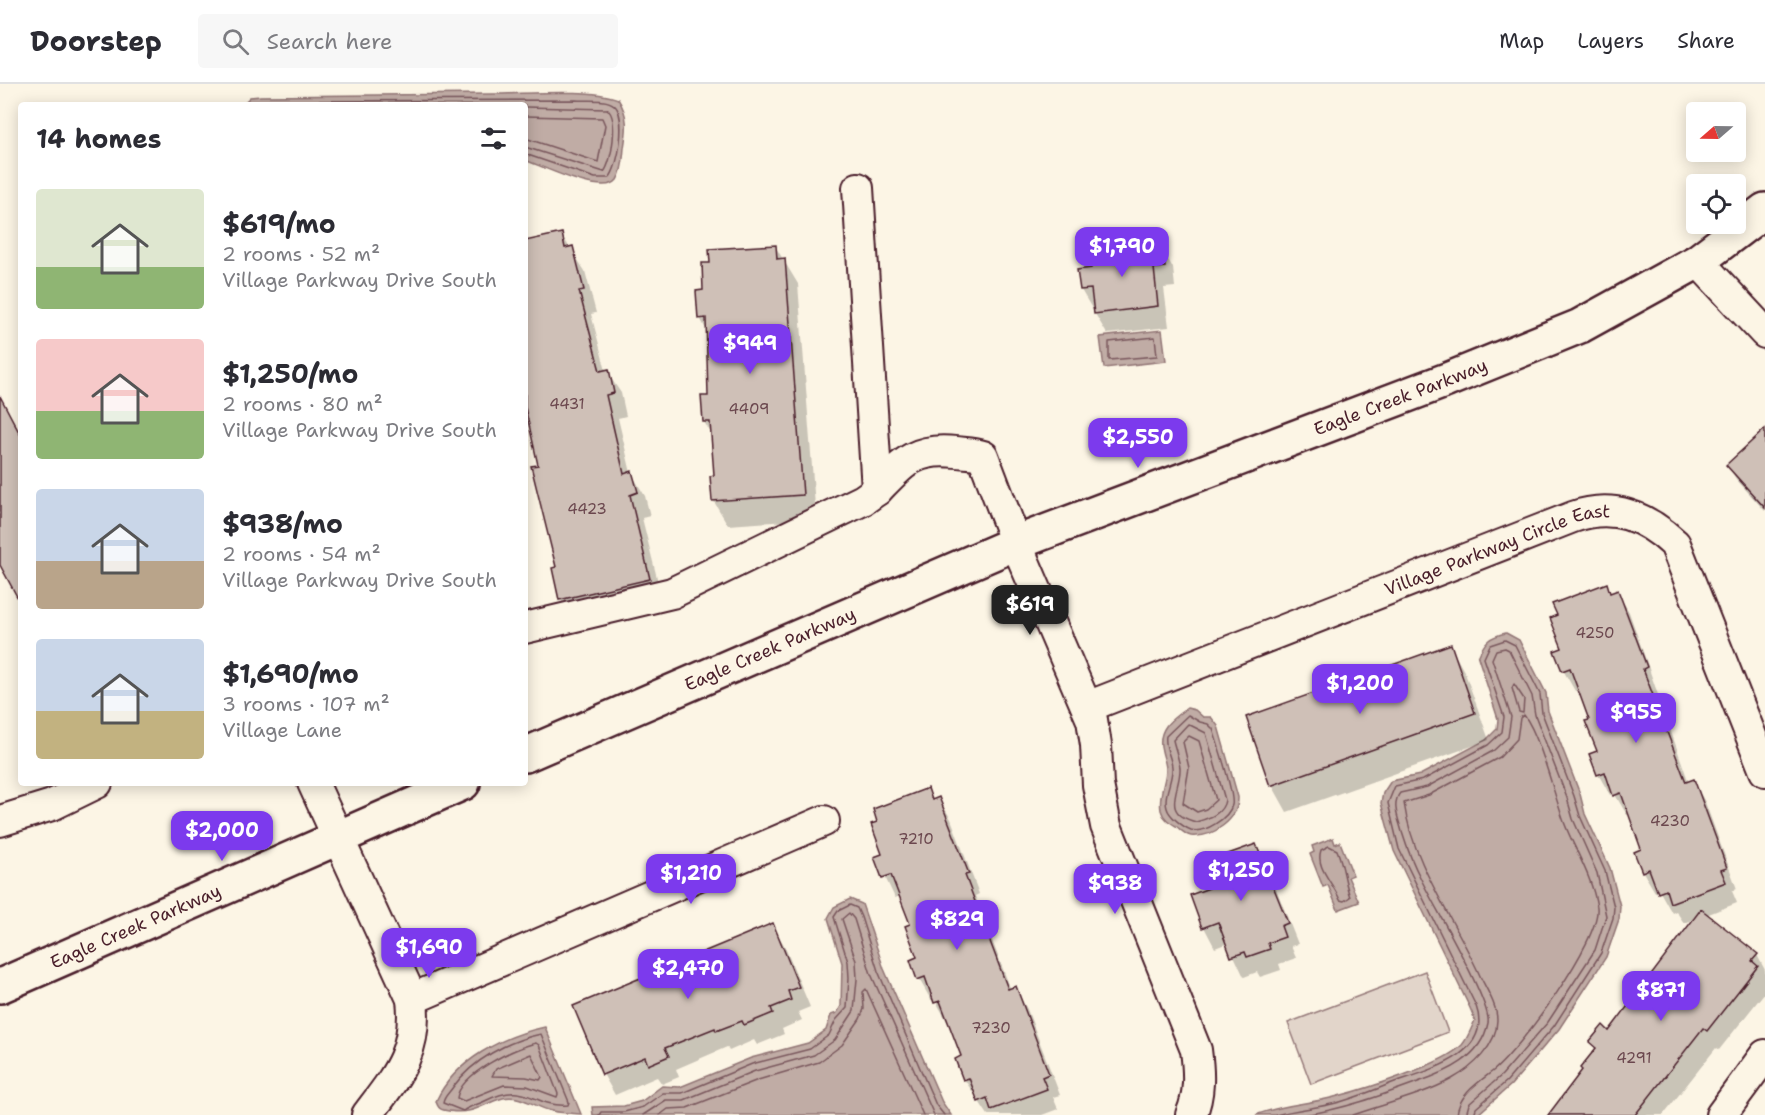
<!DOCTYPE html>
<meta charset="utf-8">
<style>
body{margin:0;font-family:"Shantell Sans",sans-serif;background:#f7f7f7;color:#2b2b33;height:100vh;display:flex;flex-direction:column;font-size:22px;white-space:nowrap}
*{box-sizing:border-box;margin:0}
p{font-size:20px;color:#7c7c81}
.icon{flex:none;width:33px;height:33px;fill:none;stroke:currentColor;stroke-width:2;stroke-linecap:round;stroke-linejoin:round}
.map{position:relative;flex:1;overflow:hidden}
.sheet{position:absolute;left:18px;top:18px;width:510px;height:684px;display:flex;flex-direction:column;background:#fff;border-radius:6px;box-shadow:0 3px 15px #0003}
.sheet>*{flex:none}
.needle{width:39px;rotate:250deg}
.controls{position:absolute;left:1686px;top:18px;display:grid;gap:12px}
.controls a{display:grid;place-items:center;width:60px;height:60px;border-radius:6px;background:#fff;box-shadow:0 3px 15px #0003;font-size:30px}
.price{position:absolute;translate:-50% -51px;padding:0 14px;border-radius:12px;background:#7c3aed;color:#fff;font-size:20px;line-height:39px;filter:drop-shadow(0 2px 3px #0008)}
.price::after{content:'';position:absolute;left:50%;top:36px;width:18px;height:14px;margin-left:-9px;background:inherit;clip-path:polygon(0 0,100% 0,50% 100%)}
.price.current{background:#222;color:#fff}
ul{padding:0;list-style:none}
li{display:flex;align-items:center;gap:18px;height:150px;padding:0 18px}
li span{display:grid;place-items:center;flex:none;width:168px;height:120px;border-radius:6px;color:#555}
li>.icon{margin-inline-start:auto}
span .icon{width:72px;height:72px;fill:#fffc;stroke-width:1}
li b{font-size:26px}
h2{display:flex;justify-content:space-between;align-items:center;height:72px;padding:0 18px;font-size:26px}
header{display:flex;align-items:center;gap:36px;box-sizing:border-box;height:84px;padding:0 30px;background:#fff;border-bottom:2px solid #e1e1e2}
header strong{font-size:28px}
nav{display:flex;gap:33px;margin-inline-start:auto;font-size:21px}
.search{width:420px;height:54px;background:#f7f7f7;display:flex;align-items:center;gap:15px;box-sizing:border-box;padding:0 21px;border-radius:6px;color:#7c7c81;font-size:22px}
.map>svg:first-child{display:block}
</style>
<header>
<strong>Doorstep</strong>
<div class="search"><svg class="icon" aria-label="search" viewBox="0 0 24 24"><circle cx="10" cy="10" r="6"/><path d="M15 15l6 6"/></svg>Search here</div>
<nav><a>Map</a><a>Layers</a><a>Share</a></nav>
</header>
<div class="map">
<svg width="1765" height="1031" viewBox="0 0 1765 1031">
<rect width="100%" height="100%" fill="#fcf5e5"/>
<filter id="ink" filterUnits="userSpaceOnUse"><feTurbulence type="fractalNoise" baseFrequency=".0167" numOctaves="2"/><feDisplacementMap in="SourceGraphic" scale="12" xChannelSelector="R" yChannelSelector="G"/><feConvolveMatrix kernelMatrix="1 2 1 2 8 2 1 2 1" color-interpolation-filters="sRGB"/></filter>
<g filter="url(#ink)">
<!-- green -->
<polygon fill="#e2d5ca" stroke="#967a7a" stroke-width="1.5" points="1425,887 1448,948 1311,1000 1288,939"/>
<!-- water -->
<g fill="#c0aca5" stroke="#917474" stroke-width="1.5">
<path d="M493,10C527,10 589,4 618,15C629,32 627,45 624,64C623,74 623,87 617,96C604,113 542,82 525,76V21H242L250,13L261,12Z"/>
<polygon points="1162,246 1166,277 1104,284 1100,253"/>
<path d="M1506,549L1519,556L1546,609L1548,627L1580,710L1585,730L1610,784L1620,822L1619,835L1606,873L1559,945L1511,1001L1477,1031H1256C1283,1020 1311,1020 1338,1012C1366,1005 1444,980 1462,961C1468,954 1471,945 1475,936L1470,924L1394,767L1381,719L1383,709L1391,697L1420,691L1486,656L1497,645L1498,635L1478,573C1485,557 1489,553 1506,549Z"/>
<path d="M1187,624L1195,626L1203,633H1211L1218,642L1238,713C1239,735 1213,754 1191,752C1185,751 1180,745 1176,742C1169,738 1163,734 1161,726C1158,711 1166,698 1166,685C1166,680 1163,672 1162,667C1156,646 1171,635 1187,624Z"/>
<polygon points="1333,754 1335,760 1340,758 1353,791 1348,793 1359,818 1338,826 1328,801 1323,803 1310,770 1314,768 1312,762"/>
<polygon points="850,815 862,820 884,885 942,1018 951,1031 593,1031 592,1023 624,1022 642,1017 662,1002 680,1003 751,974 808,959 826,946 831,931 837,929 841,922 842,879 828,834 834,823"/>
<path d="M545,943L581,1030C572,1029 561,1029 552,1027C536,1024 522,1010 503,1014C481,1020 475,1031 449,1027C441,1026 438,1025 436,1017C455,976 503,952 545,943Z"/>
</g>
<!-- shadow -->
<g fill="#0003">
<polygon points="561,150 585,187 596,229 591,230 606,287 621,309 626,332 618,334 631,389 645,412 650,432 642,434 663,518 574,539 561,516 554,485 557,485 540,382 525,319 525,159"/>
<polygon points="775,162 798,200 816,435 728,441 713,416 716,393 713,352 704,338 709,313 708,249 700,234 712,180"/>
<polygon points="1123,162 1126,168 1161,163 1173,184 1175,203 1164,204 1169,243 1107,250 1081,206 1079,187 1093,185"/>
<polygon points="1765,355 1765,427 1736,395 1728,382"/>
<polygon points="1606,501 1611,511 1617,508 1629,528 1689,699 1693,697 1705,718 1737,805 1732,807 1737,819 1706,831 1757,871 1765,886 1765,908 1719,966 1716,964 1663,1031 1549,1031 1583,987 1596,966 1591,958 1610,949 1696,834 1684,839 1676,827 1672,829 1659,806 1655,808 1643,788 1643,766 1630,730 1627,731 1614,709 1610,711 1598,690 1599,668 1591,636 1579,605 1575,607 1563,586 1564,565"/>
<polygon points="1450,562 1465,589 1489,656 1287,728 1272,701"/>
<polygon points="927,706 934,717 939,715 951,735 979,810 975,812 1011,906 1015,904 1027,925 1060,1011 1053,1013 1058,1025 1042,1031 988,1031 964,995 963,973 950,938 948,939 934,914 931,916 919,895 919,874 911,841 900,812 895,814 876,774 884,771"/>
<polygon points="1256,762 1267,782 1298,860 1291,862 1296,874 1279,880 1281,886 1260,893 1257,888 1244,893 1228,859 1215,864 1204,843 1211,805"/>
<polygon points="772,841 784,861 810,923 798,928 802,936 782,945 784,950 757,961 754,956 729,967 727,963 676,985 679,993 662,1000 657,993 615,1011 603,990"/>
</g>
<g fill="none" stroke-linecap="round" stroke-linejoin="round">
<!-- shore -->
<g stroke="#79575c" stroke-width="1.5">
<path d="M249,21L291,17L576,16C586,17 607,14 614,21C627,31 619,84 609,94H595L525,70"/>
<path d="M525,23L607,25C619,34 612,78 604,88L525,63"/>
<polyline points="525,32 602,34 605,41 598,78 525,54"/>
<polygon points="1155,253 1157,272 1109,276 1109,258"/>
<polygon points="1514,600 1524,615 1523,629 1519,628 1512,604"/>
<path d="M1188,631L1200,638L1208,640L1213,645C1217,658 1235,711 1232,721C1229,734 1204,750 1191,746C1183,743 1169,732 1167,724C1163,710 1173,697 1172,683C1171,672 1164,663 1166,652Z"/>
<path d="M1188,640L1206,649L1225,716C1223,730 1209,734 1196,738C1159,729 1181,706 1180,684C1179,675 1175,665 1173,656Z"/>
<polygon points="1189,652 1199,657 1216,716 1206,725 1197,728 1183,719 1189,684 1183,658"/>
<path d="M1329,762L1337,766C1344,783 1344,796 1350,813L1344,817L1340,816C1333,798 1315,784 1321,766Z"/>
<path d="M541,950L569,1018L568,1021C532,1024 528,995 485,1017C477,1021 469,1022 463,1027L443,1019C444,1012 449,1009 453,1003C473,976 507,957 541,950Z"/>
<path d="M536,959L539,961L558,1010L557,1013L527,1002L504,1001L464,1017L457,1014C460,990 514,964 536,959Z"/>
<polygon points="531,970 542,993 540,996 526,993 492,992 496,985"/>
<polyline points="599,1031 601,1028 624,1028 643,1023 663,1009 682,1009 752,980 810,965 829,951 836,936 847,924 849,894 848,878 834,833 838,827 850,821 857,824 861,833 878,887 936,1021 944,1031"/>
<polyline points="643,1031 666,1016 684,1016 755,987 814,971 835,956 854,927 857,895 856,877 842,835 849,829 854,835 871,890 934,1031"/>
<polyline points="660,1031 668,1025 687,1024 758,996 819,978 842,961 860,935 864,925 863,908 866,905 923,1031"/>
<path d="M1276,1031C1297,1025 1319,1024 1340,1018C1357,1013 1375,1006 1392,999C1426,987 1494,971 1476,922L1399,765L1388,719L1395,702L1423,696L1488,661L1502,648L1504,633L1484,574L1490,561L1505,556L1515,561L1540,610L1542,629L1574,712L1580,732L1605,787L1614,823L1613,834L1601,869L1554,942L1507,997L1476,1024L1474,1031"/>
<path d="M1304,1031C1344,1025 1380,1012 1418,998C1447,988 1481,974 1488,939C1492,919 1432,819 1421,795C1413,780 1407,764 1402,748C1399,736 1391,720 1400,709L1427,703L1493,667L1508,653L1511,633L1492,575L1496,566L1505,564L1509,566L1532,612L1535,631L1567,714L1573,735L1597,789L1606,832L1595,866L1548,938L1502,991L1469,1020L1466,1031"/>
<path d="M1353,1031C1384,1020 1423,1011 1452,995C1472,984 1497,962 1497,936C1497,922 1487,906 1481,894C1456,837 1413,782 1404,719L1429,711L1500,673L1517,655L1520,634L1524,631C1540,652 1554,711 1564,738C1575,767 1592,792 1597,823C1601,856 1520,965 1493,987C1479,998 1458,1011 1457,1031"/>
</g>
</g>
<!-- building -->
<g fill="#cfc0b7" stroke="#4a1f2b" stroke-width="1.5">
<polygon points="562,149 565,164 573,162 584,206 579,207 600,287 609,285 614,309 606,311 624,390 632,387 638,408 630,411 650,495 559,516 552,484 556,483 531,382 538,381 525,323 525,157"/>
<polygon points="1123,160 1124,166 1162,162 1165,183 1154,184 1158,222 1094,230 1091,205 1080,206 1077,186 1091,184 1089,164"/>
<polygon points="776,161 777,175 785,174 803,411 712,417 710,392 714,391 710,338 703,338 701,312 708,312 706,234 698,235 696,207 703,206 702,179 710,179 709,165"/>
<polygon points="0,312 21,352 21,520 0,481"/>
<polygon points="1765,345 1765,424 1726,381"/>
<polygon points="1607,499 1610,509 1618,506 1647,583 1643,585 1686,698 1694,695 1727,784 1721,786 1726,798 1670,819 1666,806 1658,809 1649,785 1642,788 1634,768 1641,765 1621,709 1613,712 1605,688 1597,691 1589,670 1597,667 1585,637 1589,636 1570,584 1562,587 1554,567 1562,564 1550,534 1557,531 1552,520"/>
<polygon points="1451,560 1475,629 1270,702 1246,633"/>
<polygon points="928,704 932,716 939,713 969,790 965,791 1008,905 1016,902 1049,990 1042,993 1047,1005 991,1026 987,1014 978,1018 969,994 963,996 955,975 961,972 940,917 934,919 925,893 917,896 910,876 917,873 905,842 910,840 891,791 882,794 874,773 882,770 871,740 877,738 873,725"/>
<polygon points="1256,760 1288,839 1281,842 1285,853 1268,859 1270,865 1247,873 1245,868 1231,873 1218,838 1202,844 1190,811 1209,804 1200,780"/>
<polygon points="1701,825 1758,870 1752,877 1758,882 1707,947 1703,944 1635,1031 1548,1031 1582,986 1580,984 1596,964 1589,958 1603,941 1609,947"/>
<polygon points="773,839 799,903 788,907 791,916 771,924 773,929 744,941 742,937 716,947 715,944 665,964 669,972 648,981 645,973 602,991 573,922"/>
</g>
<g fill="none" stroke-linecap="round" stroke-linejoin="round">
<defs>
<g id="minor">
<polyline points="1698,177 1765,249"/>
<path d="M877,406C903,379 915,363 956,368C965,369 975,369 983,372L1016,459L1092,636L1096,661L1098,701L1106,742L1196,966C1199,989 1200,1010 1191,1031"/>
<polyline points="525,544 672,509 863,416 877,406 858,104"/>
<path id="s1" d="M1087,623L1573,433C1613,419 1645,432 1675,460L1765,687"/>
<path d="M313,699L412,915C418,968 397,991 367,1031"/>
<polyline points="0,737 52,721 97,699"/>
<polyline points="412,915 824,737"/>
<polyline points="1721,1031 1765,971"/>
</g>
<g id="major">
<path id="s2" d="M525,671L1016,459L1447,296L1580,242L1698,177L1765,126"/>
<path id="s3" d="M0,902L463,699"/>
</g>
</defs>
<!-- minor casing -->
<use href="#minor" stroke="#4a1f2b" stroke-width="34"/>
<!-- major casing -->
<use href="#major" stroke="#4a1f2b" stroke-width="38"/>
<!-- minor -->
<use href="#minor" stroke="#fcf5e5" stroke-width="30"/>
<!-- major -->
<use href="#major" stroke="#fcf5e5" stroke-width="33"/>
</g>
</g>
<g text-anchor="middle" dominant-baseline="central" stroke-width="4.5" stroke-linejoin="round" paint-order="stroke">
<!-- number labels -->
<g font-size="15" fill="#6b474e">
<text x="567" y="320">4431</text>
<text x="749" y="325">4409</text>
<text x="587" y="425">4423</text>
<text x="1595" y="549">4250</text>
<text x="1670" y="737">4230</text>
<text x="916" y="755">7210</text>
<text x="991" y="944">7230</text>
<text x="1634" y="974">4291</text>
</g>
<!-- street labels -->
<g font-size="18" fill="#4a1f2b" stroke="#fcf5e5">
<text stroke="none"><textPath href="#s2" startOffset="946">Eagle Creek Parkway</textPath></text>
<text stroke="none"><textPath href="#s1" startOffset="440">Village Parkway Circle East</textPath></text>
<text stroke="none"><textPath href="#s2" startOffset="267">Eagle Creek Parkway</textPath></text>
<text stroke="none"><textPath href="#s3" startOffset="148">Eagle Creek Parkway</textPath></text>
</g>
</g>
</svg>
<div class="controls">
<a><svg class="needle" viewBox="-14 -14 28 28"><path d="M0-13l5 13h-10z" fill="#e53935"/><path d="M0 13l5-13h-10z" fill="#7c7c81"/></svg></a>
<a><svg class="icon" aria-label="locate" viewBox="0 0 24 24"><circle cx="12" cy="12" r="6"/><path d="M12 2v4M12 18v4M2 12h4M18 12h4"/></svg></a>
</div>
<b class="price" style="left:1122px;top:194px">$1,790</b>
<b class="price" style="left:750px;top:291px">$949</b>
<b class="price" style="left:1138px;top:385px">$2,550</b>
<b class="price current" style="left:1030px;top:552px">$619</b>
<b class="price" style="left:1360px;top:631px">$1,200</b>
<b class="price" style="left:1636px;top:660px">$955</b>
<b class="price" style="left:222px;top:778px">$2,000</b>
<b class="price" style="left:1241px;top:818px">$1,250</b>
<b class="price" style="left:691px;top:821px">$1,210</b>
<b class="price" style="left:1115px;top:831px">$938</b>
<b class="price" style="left:957px;top:867px">$829</b>
<b class="price" style="left:429px;top:895px">$1,690</b>
<b class="price" style="left:688px;top:916px">$2,470</b>
<b class="price" style="left:1661px;top:938px">$871</b>
<section class="sheet">
<h2>14 homes<svg class="icon" aria-label="filters" viewBox="0 0 24 24"><path d="M4 7h16M4 17h16"/><circle cx="9" cy="7" r="2"/><circle cx="15" cy="17" r="2"/></svg></h2>
<ul>
<li><span style="background:linear-gradient(#dfe7d0 65%,#8fb573 0)"><svg class="icon" aria-label="home" viewBox="0 0 24 24"><path d="M3 11l9-7 9 7M6 9v11h12V9"/></svg></span><div><b>$619/mo</b><p>2 rooms · 52 m²</p><p>Village Parkway Drive South</p></div></li>
<li><span style="background:linear-gradient(#f6c9c9 60%,#8fb573 0)"><svg class="icon" aria-label="home" viewBox="0 0 24 24"><path d="M3 11l9-7 9 7M6 9v11h12V9"/></svg></span><div><b>$1,250/mo</b><p>2 rooms · 80 m²</p><p>Village Parkway Drive South</p></div></li>
<li><span style="background:linear-gradient(#c9d6e8 60%,#b9a48a 0)"><svg class="icon" aria-label="home" viewBox="0 0 24 24"><path d="M3 11l9-7 9 7M6 9v11h12V9"/></svg></span><div><b>$938/mo</b><p>2 rooms · 54 m²</p><p>Village Parkway Drive South</p></div></li>
<li><span style="background:linear-gradient(#c9d6e8 60%,#c2b280 0)"><svg class="icon" aria-label="home" viewBox="0 0 24 24"><path d="M3 11l9-7 9 7M6 9v11h12V9"/></svg></span><div><b>$1,690/mo</b><p>3 rooms · 107 m²</p><p>Village Lane</p></div></li>
</ul>
</section>
</div>
